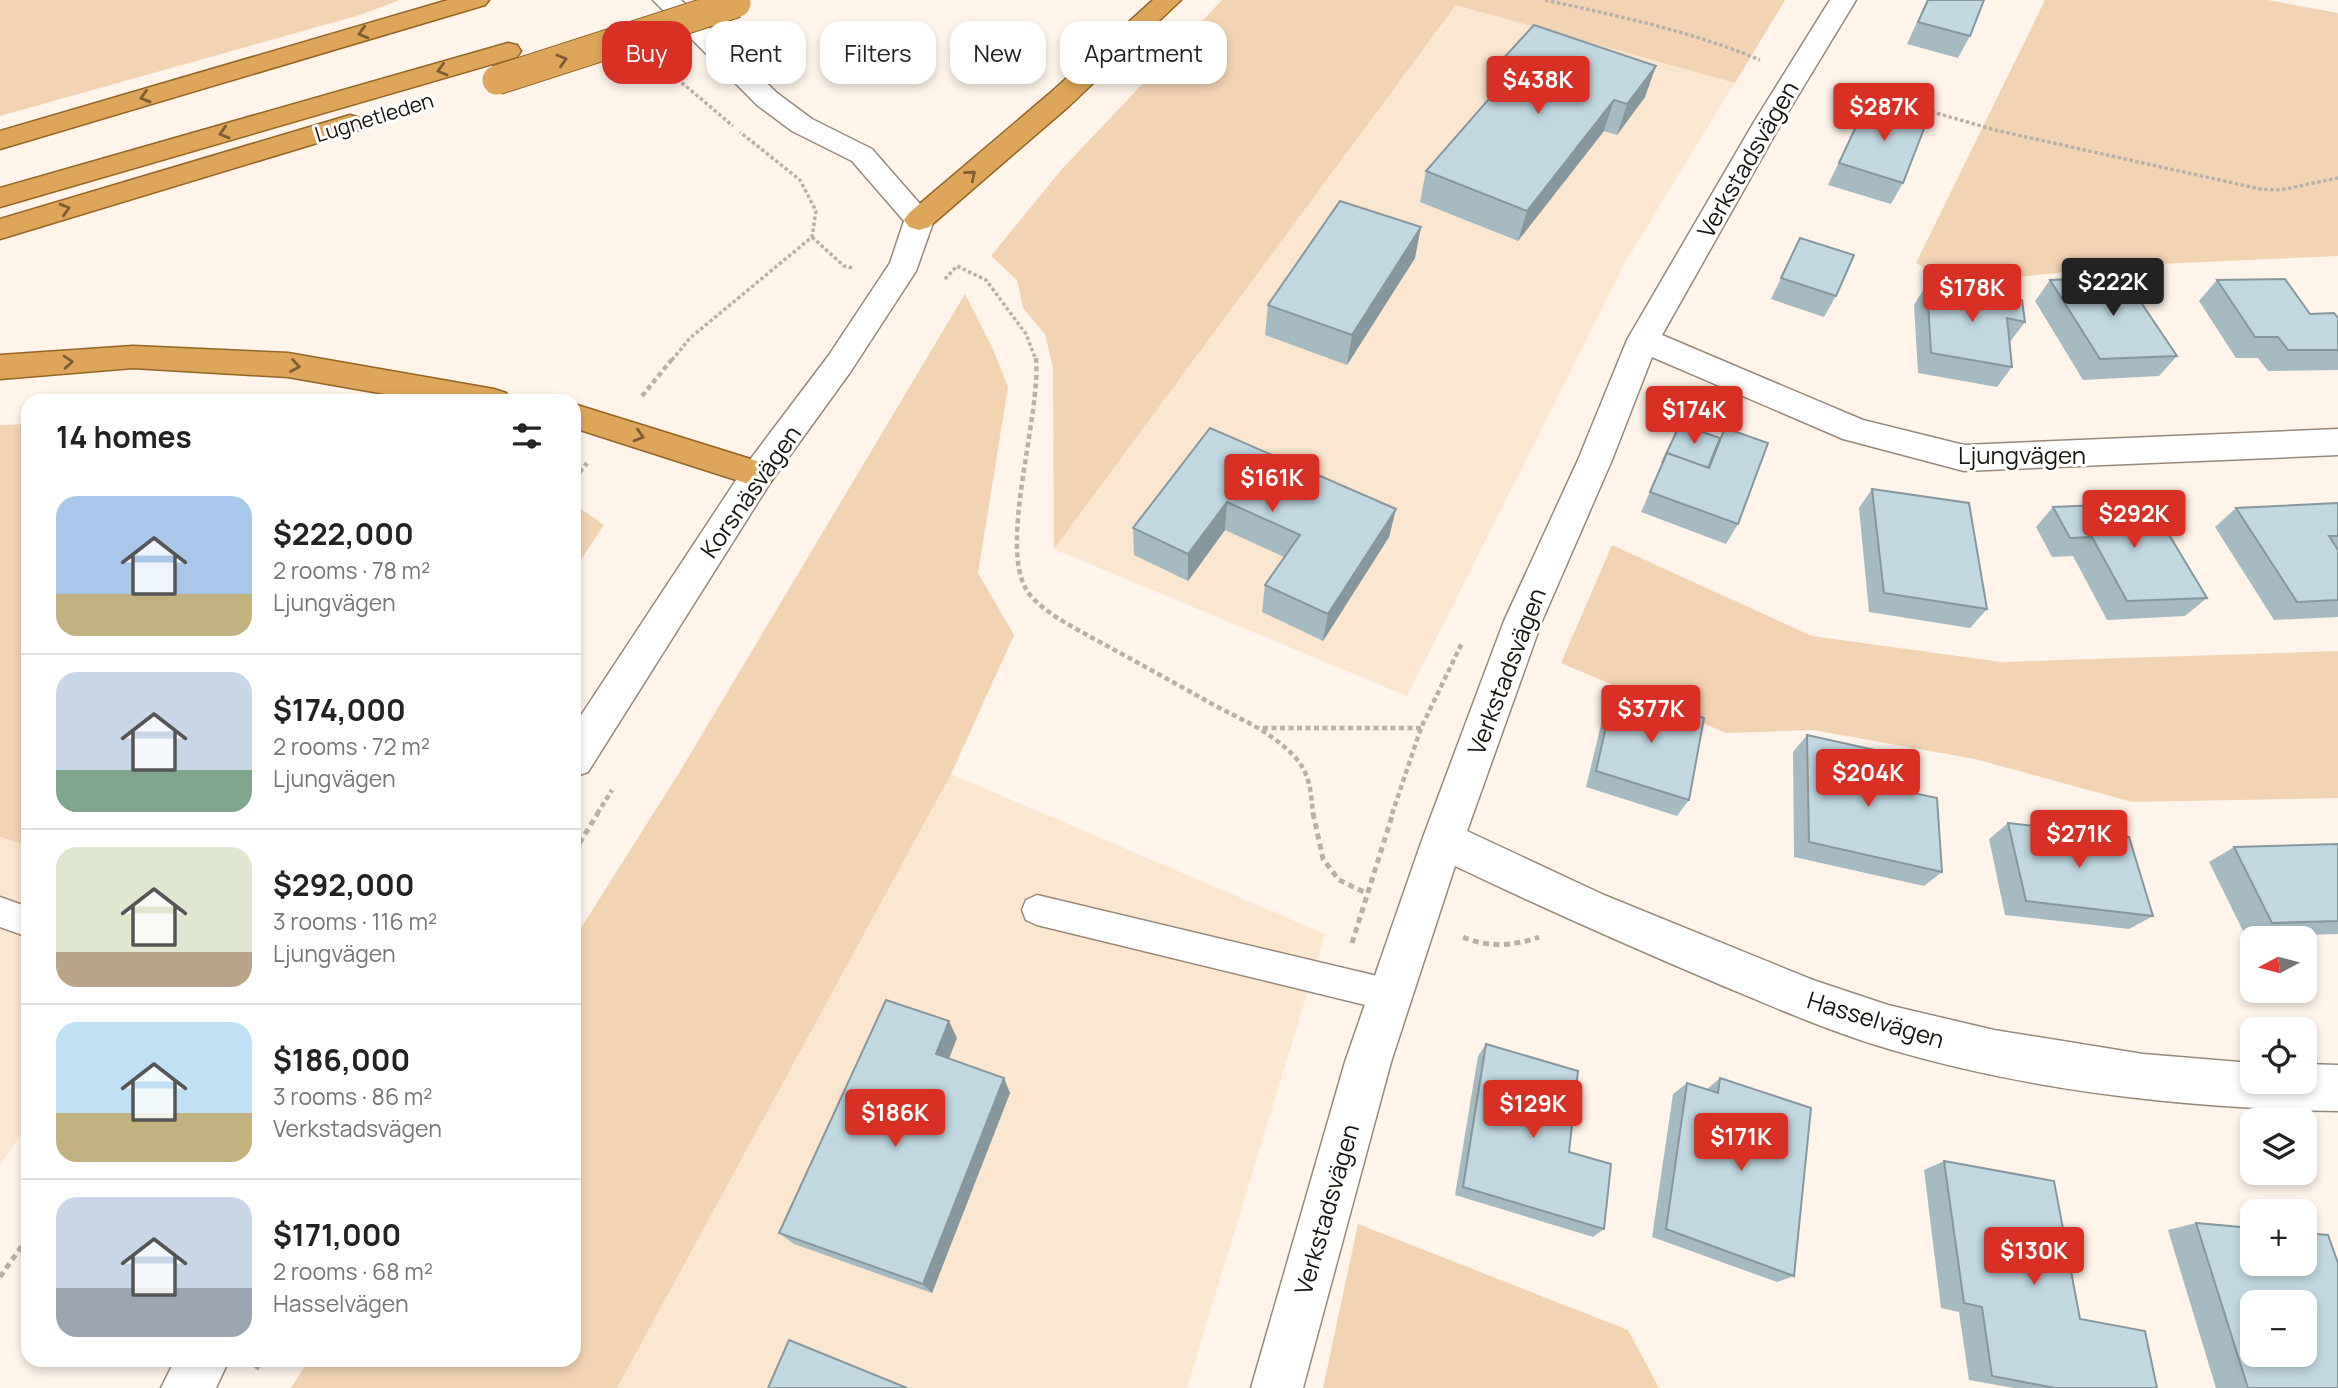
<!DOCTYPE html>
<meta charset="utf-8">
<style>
body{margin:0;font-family:Manrope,sans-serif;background:#f2f2f2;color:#222;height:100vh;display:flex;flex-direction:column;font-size:26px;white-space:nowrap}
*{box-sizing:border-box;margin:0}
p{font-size:23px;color:#767676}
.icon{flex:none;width:38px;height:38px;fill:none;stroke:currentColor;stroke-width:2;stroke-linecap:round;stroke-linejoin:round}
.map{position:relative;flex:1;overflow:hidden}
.drawer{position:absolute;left:21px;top:394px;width:560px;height:973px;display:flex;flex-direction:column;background:#fff;border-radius:21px;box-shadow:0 4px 10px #0003}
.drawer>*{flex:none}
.hud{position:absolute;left:602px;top:21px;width:665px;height:63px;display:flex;gap:14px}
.needle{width:46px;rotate:263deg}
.fabs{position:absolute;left:2240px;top:926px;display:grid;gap:14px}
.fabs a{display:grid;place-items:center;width:77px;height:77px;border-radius:14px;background:#fff;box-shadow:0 4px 10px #0003;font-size:35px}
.price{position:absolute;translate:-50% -60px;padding:0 16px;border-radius:7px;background:#d93025;color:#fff;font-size:23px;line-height:46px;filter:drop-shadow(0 2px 4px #0008)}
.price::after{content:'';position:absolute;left:50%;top:42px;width:21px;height:16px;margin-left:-10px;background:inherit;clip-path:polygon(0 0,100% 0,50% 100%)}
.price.selected{background:#222;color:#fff}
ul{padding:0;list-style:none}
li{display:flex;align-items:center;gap:21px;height:175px;padding:0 35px}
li+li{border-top:2px solid #e0e0e0}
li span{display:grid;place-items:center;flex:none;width:196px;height:140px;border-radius:21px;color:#555}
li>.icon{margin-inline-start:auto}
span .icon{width:84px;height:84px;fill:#fffc;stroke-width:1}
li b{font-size:30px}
h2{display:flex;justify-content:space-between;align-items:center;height:84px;padding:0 35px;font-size:30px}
.tag{padding:0 24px;border-radius:21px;background:#fff;box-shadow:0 4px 10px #0003;font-size:24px;line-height:63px}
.tag.selected{background:#d93025;color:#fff}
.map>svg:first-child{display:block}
</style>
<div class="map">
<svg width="2338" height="1388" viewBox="0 0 2338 1388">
<rect width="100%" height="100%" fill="#fef4ea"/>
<!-- built -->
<g fill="#fbe6cf">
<polygon points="1460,0 1785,0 1626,261 1407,696 1054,549"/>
<polygon points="951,774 1325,934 1187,1388 617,1388"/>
<polygon points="0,837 28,846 28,1125 0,1165"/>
</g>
<!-- green -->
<g fill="#f2d4b2">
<polygon points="0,0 400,0 360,15 0,116"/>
<polygon points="1222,0 1785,0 1735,83 1456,5 1054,549 1053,368 1045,334 1023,308 1017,280 991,256 1061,170"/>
<polygon points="2045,0 2267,0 2338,13 2338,256 2136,265 1950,284 1916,263"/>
<polygon points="965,294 992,347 1008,387 978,573 1014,635 951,774 617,1388 291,1388 309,1360 574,1360 574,939 682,768"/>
<polygon points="28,424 28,846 0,837 0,425"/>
<polygon points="574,504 604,525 574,570"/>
<polygon points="1612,545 1812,636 2001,662 2338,651 2338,798 2132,802 1975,759 1813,730 1726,733 1561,663"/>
<polygon points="1358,1224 1628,1330 1659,1388 1323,1388"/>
</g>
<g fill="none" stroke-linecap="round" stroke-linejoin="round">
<defs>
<g id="service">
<polygon points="1037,895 1390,979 1401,984 1406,995 1401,1006 1390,1011 1037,925 1026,920 1022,910 1026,900"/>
<polygon points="0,897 28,907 28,937 0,927"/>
</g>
<path id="minor" d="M1830,0H1856L1782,122L1662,335L1863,420L1964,445L2338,429V455L1964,471L1843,439L1652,357L1612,460L1542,621L1467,831L1604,895L1813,980L1888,1005L1994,1030L2143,1054L2252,1063V1082H2305V1064L2338,1065V1111C2187,1108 2034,1092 1889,1049C1831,1032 1776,1008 1721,985C1631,947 1543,908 1455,866L1391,1062L1303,1388H1251L1345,1062L1422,840L1504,621L1578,460L1627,340L1754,122Z"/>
<g id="tertiary">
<polygon points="653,0 681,0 777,93 812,119 872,149 934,220 916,271 851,371 770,483 588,772 574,777 574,726 746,465 829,355 890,263 904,221 852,161 792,131 757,105"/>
<polygon points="175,1360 229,1360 216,1388 161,1388"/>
</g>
<g id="trunk">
<polygon points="448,0 489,0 485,5 0,149 0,131"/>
<polygon points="1153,0 1181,0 1069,106 929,227 919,230 909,227 904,220 909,213 1049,94"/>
<polygon points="508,43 517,45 521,51 517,57 0,207 0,188"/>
<polygon points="350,115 360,118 364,124 360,130 0,239 0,219"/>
<polygon points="133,346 288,353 494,389 506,393 510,401 425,401 288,377 133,368 0,379 0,355"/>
<polygon points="574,404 770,465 775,474 770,483 758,487 574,428"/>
</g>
</defs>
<!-- service casing -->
<use href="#service" stroke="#97897a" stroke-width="3"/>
<!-- minor casing -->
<use href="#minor" stroke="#97897a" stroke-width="3"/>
<!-- tertiary casing -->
<use href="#tertiary" stroke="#97897a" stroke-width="3"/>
<!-- trunk casing -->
<use href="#trunk" stroke="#946525" stroke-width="3"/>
<!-- path-far2 -->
<g stroke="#b9b0a7" stroke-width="3.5" stroke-dasharray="3.5 2.5" stroke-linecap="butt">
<path d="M1545,0C1618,16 1691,31 1760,60"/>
<polyline points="668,71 733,126"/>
<polyline points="1839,85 1995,130 2260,189 2280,190 2338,178"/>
<polyline points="812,237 844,266 853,268"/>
<polyline points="945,279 957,266 986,280 1026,334 1036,360"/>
<polyline points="672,360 690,338 812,237 816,211 800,180 740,132"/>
</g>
<!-- path-far1 -->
<g stroke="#b9b0a7" stroke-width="4.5" stroke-dasharray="5 3.5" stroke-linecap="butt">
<path d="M1036,358C1041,416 999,543 1026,589C1038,609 1069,625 1089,636C1131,659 1173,682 1214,705C1244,721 1270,731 1294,756C1310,773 1311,792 1313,814"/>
<polyline points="642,396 673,358"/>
<polyline points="574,479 587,463"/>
<polyline points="1263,728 1421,728"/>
<polyline points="597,814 612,790"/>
<polyline points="1392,814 1421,728 1462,643"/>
</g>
<!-- path -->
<g stroke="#b9b0a7" stroke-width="5" stroke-dasharray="6 4.5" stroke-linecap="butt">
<polyline points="1313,813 1323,859 1339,880 1366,893"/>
<polyline points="574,852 598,813"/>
<path d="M1463,937C1488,948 1514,946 1539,937"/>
<polyline points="1352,943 1393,813"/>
<polyline points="0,1277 28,1237"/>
<polyline points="256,1369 262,1360"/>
</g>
<!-- service -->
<use href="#service" fill="#fff" fill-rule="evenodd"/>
<!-- minor -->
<use href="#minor" fill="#fff" fill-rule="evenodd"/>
<!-- tertiary -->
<use href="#tertiary" fill="#fff" fill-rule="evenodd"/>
<!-- trunk -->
<use href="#trunk" fill="#dea65a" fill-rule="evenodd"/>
<defs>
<polyline id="trunk-bridge" points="497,80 736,3"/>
</defs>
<!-- trunk-bridge casing -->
<use href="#trunk-bridge" stroke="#946525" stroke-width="31" stroke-linecap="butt"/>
<!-- trunk-bridge -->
<use href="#trunk-bridge" stroke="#dea65a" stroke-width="29"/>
</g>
<!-- wall -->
<g fill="#a6bac2">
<polygon points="1927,0 1982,0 1970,36 1958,58 1907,44"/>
<polygon points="1500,62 1645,97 1617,135 1604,131 1518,241 1420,202 1426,171 1494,93"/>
<polygon points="1867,103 1903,183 1891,204 1828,185"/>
<polygon points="1800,238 1836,296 1824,317 1771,299"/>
<polygon points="1415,258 1347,365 1265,335 1268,305"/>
<polygon points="2050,280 2177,356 2159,376 2083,380 2035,301"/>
<polygon points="2217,280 2310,314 2338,318 2338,370 2268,371 2258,358 2236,358 2199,301"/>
<polygon points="1927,284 2025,322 2010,342 2012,367 1997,387 1918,373 1914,305"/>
<polygon points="1680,424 1720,438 1725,428 1738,524 1726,544 1641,512"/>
<polygon points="1210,428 1396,509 1389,537 1323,641 1262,612 1265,585 1284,557 1225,530 1188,581 1134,555 1133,528"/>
<polygon points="1872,489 1987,609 1970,628 1869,612 1859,508"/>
<polygon points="2338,503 2338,617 2274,620 2215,527 2236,508"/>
<polygon points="2053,507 2207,598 2185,616 2107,620 2073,556 2052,557 2036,527"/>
<polygon points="1614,691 1689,800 1677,816 1586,787 1605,708"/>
<polygon points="1807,735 1877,785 1942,872 1924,886 1794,857 1793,752"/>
<polygon points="2008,823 2153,916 2129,929 2005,915 1989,839"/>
<polygon points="2338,844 2338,934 2246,937 2209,862 2234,847"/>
<polygon points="957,1038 949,1059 1010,1093 932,1293 794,1244 779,1233"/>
<polygon points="1486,1044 1569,1152 1604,1229 1593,1237 1455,1195 1478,1056"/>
<polygon points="1720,1078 1794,1276 1777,1282 1652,1237 1673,1094 1687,1083 1706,1090"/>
<polygon points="1944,1161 2080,1319 2157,1388 2014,1388 1969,1380 1959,1312 1941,1308 1924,1170"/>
<polygon points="2196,1223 2338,1388 2216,1388 2168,1230"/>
</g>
<!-- shaded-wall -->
<g fill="#87979e">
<polygon points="1656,66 1645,97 1617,135 1627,104"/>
<polygon points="1614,100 1604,131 1518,241 1527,211"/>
<polygon points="1421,227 1415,258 1347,365 1352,335"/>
<polygon points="1227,502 1225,530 1188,581 1188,554"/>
<polygon points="1396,509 1389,537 1323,641 1328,614"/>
<polygon points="949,1021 957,1038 944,1070 936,1054"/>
<polygon points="1004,1078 1010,1093 932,1293 923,1284"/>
</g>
<!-- building -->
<g fill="#c1d8e1" stroke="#87979e" stroke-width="2" fill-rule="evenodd">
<polygon points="1928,0 1984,0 1970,36 1918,22"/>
<polygon points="1534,25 1656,66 1627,104 1614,100 1527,211 1426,171 1516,68 1500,62"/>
<polygon points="1867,103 1927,121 1903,183 1839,163"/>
<polygon points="1340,201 1421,227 1352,335 1268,305"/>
<polygon points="1800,238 1854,255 1836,296 1781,278"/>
<polygon points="2124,277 2177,356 2100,359 2050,280"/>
<polygon points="2285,279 2310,314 2334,313 2338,318 2338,350 2288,350 2278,337 2255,337 2217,280"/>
<polygon points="1927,284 2022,300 2025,322 2007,318 2012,367 1931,353"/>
<polygon points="1680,424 1720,438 1708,468 1667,453 1662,463"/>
<polygon points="1210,428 1396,509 1328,614 1265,585 1300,535 1227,502 1188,554 1133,528"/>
<polygon points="1725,428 1768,443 1738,524 1650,492 1667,453 1709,468"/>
<polygon points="1872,489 1969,503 1987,609 1884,593"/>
<polygon points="2150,503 2207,598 2127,601 2092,537 2070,538 2053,507"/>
<polygon points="2338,503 2338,536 2329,536 2338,550 2338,600 2297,602 2236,508"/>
<polygon points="1614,691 1704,718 1689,800 1596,771"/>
<polygon points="1807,735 1875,750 1877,785 1937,798 1942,872 1809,842"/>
<polygon points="2008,823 2129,837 2153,916 2026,901"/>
<polygon points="2338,844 2338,921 2272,923 2234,847"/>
<polygon points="886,1000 949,1021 936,1054 1004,1078 923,1284 779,1233"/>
<polygon points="1486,1044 1578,1071 1569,1152 1611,1164 1604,1229 1463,1187"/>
<polygon points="1720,1078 1811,1108 1794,1276 1666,1229 1687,1083 1718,1093"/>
<polygon points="1944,1161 2054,1181 2080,1319 2145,1331 2157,1388 2055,1388 1992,1376 1982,1307 1964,1303"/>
<path d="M2196,1223L2252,1228V1264H2305V1233L2328,1235L2338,1263V1388H2248ZM2252,1302H2305V1354H2252Z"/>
<polygon points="789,1340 907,1388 768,1388"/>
</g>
<!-- one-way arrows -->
<defs><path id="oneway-chevron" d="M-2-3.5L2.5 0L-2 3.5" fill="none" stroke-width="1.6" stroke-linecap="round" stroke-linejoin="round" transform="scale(1.75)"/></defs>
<g stroke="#7c5d34">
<use href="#oneway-chevron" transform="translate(363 33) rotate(164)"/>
<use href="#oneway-chevron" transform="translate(562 60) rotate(-17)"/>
<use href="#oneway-chevron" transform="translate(442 70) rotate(164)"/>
<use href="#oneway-chevron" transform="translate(145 97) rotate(164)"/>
<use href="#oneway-chevron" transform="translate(224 133) rotate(164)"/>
<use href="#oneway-chevron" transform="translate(971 175) rotate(-41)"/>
<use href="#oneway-chevron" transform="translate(65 209) rotate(-16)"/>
<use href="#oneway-chevron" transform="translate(68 362) rotate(-4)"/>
<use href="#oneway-chevron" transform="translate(295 366) rotate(9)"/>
<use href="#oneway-chevron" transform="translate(639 436) rotate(17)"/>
</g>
<g text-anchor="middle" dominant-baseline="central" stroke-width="6" stroke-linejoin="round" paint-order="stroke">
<!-- far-street labels -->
<g font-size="21" fill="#19140e" stroke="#fff">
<text transform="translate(374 117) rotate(-17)">Lugnetleden</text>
</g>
<!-- street labels -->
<g font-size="24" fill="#19140e" stroke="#fff">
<text transform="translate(1747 159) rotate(-60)">Verkstadsvägen</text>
<text x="2022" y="454">Ljungvägen</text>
<text transform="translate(750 491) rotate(-55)">Korsnäsvägen</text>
<text transform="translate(1506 671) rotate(-69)">Verkstadsvägen</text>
<text transform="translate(1876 1019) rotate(17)">Hasselvägen</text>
<text transform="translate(1326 1209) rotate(-74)">Verkstadsvägen</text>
</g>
</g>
</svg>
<div class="fabs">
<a><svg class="needle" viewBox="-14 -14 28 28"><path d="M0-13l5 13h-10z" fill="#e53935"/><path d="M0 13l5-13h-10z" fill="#767676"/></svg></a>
<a><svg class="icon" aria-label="locate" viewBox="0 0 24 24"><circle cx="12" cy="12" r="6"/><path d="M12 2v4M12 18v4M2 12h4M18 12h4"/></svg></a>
<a><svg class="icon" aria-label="layers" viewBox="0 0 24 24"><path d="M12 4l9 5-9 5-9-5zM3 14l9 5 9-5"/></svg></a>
<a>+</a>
<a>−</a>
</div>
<b class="price" style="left:1538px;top:116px">$438K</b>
<b class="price" style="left:1884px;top:143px">$287K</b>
<b class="price selected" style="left:2113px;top:318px">$222K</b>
<b class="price" style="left:1972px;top:324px">$178K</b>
<b class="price" style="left:1694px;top:446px">$174K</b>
<b class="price" style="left:1272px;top:514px">$161K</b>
<b class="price" style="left:2134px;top:550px">$292K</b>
<b class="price" style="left:1651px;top:745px">$377K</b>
<b class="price" style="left:1868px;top:809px">$204K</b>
<b class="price" style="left:2079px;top:870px">$271K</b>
<b class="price" style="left:1533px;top:1140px">$129K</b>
<b class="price" style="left:895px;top:1149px">$186K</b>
<b class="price" style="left:1741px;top:1173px">$171K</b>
<b class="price" style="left:2034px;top:1287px">$130K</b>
<div class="hud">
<a class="tag selected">Buy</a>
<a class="tag">Rent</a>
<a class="tag">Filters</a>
<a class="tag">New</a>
<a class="tag">Apartment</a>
</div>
<section class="drawer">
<h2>14 homes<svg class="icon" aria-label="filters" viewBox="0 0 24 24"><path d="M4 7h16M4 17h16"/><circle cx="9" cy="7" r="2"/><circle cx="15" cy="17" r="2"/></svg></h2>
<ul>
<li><span style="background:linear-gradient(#a9c7e8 70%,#c2b280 0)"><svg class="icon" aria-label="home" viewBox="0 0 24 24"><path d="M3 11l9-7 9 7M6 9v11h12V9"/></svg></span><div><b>$222,000</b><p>2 rooms · 78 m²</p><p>Ljungvägen</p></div></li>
<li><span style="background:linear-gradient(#c9d6e8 70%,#7fa58c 0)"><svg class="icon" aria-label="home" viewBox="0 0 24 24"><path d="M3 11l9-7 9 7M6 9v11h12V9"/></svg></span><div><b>$174,000</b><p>2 rooms · 72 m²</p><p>Ljungvägen</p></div></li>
<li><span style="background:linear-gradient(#dfe7d0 75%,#b9a48a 0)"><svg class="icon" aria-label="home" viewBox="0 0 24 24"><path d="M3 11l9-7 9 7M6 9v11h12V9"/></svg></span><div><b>$292,000</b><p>3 rooms · 116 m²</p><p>Ljungvägen</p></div></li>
<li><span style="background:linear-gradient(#bfe0f5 65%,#c2b280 0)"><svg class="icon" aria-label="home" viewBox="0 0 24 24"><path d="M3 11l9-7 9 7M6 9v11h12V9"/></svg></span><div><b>$186,000</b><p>3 rooms · 86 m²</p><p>Verkstadsvägen</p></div></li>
<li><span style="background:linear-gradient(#c9d6e8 65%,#9aa5b1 0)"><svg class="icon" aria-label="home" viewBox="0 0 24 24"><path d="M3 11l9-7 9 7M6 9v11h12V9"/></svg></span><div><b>$171,000</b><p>2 rooms · 68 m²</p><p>Hasselvägen</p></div></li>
</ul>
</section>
</div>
